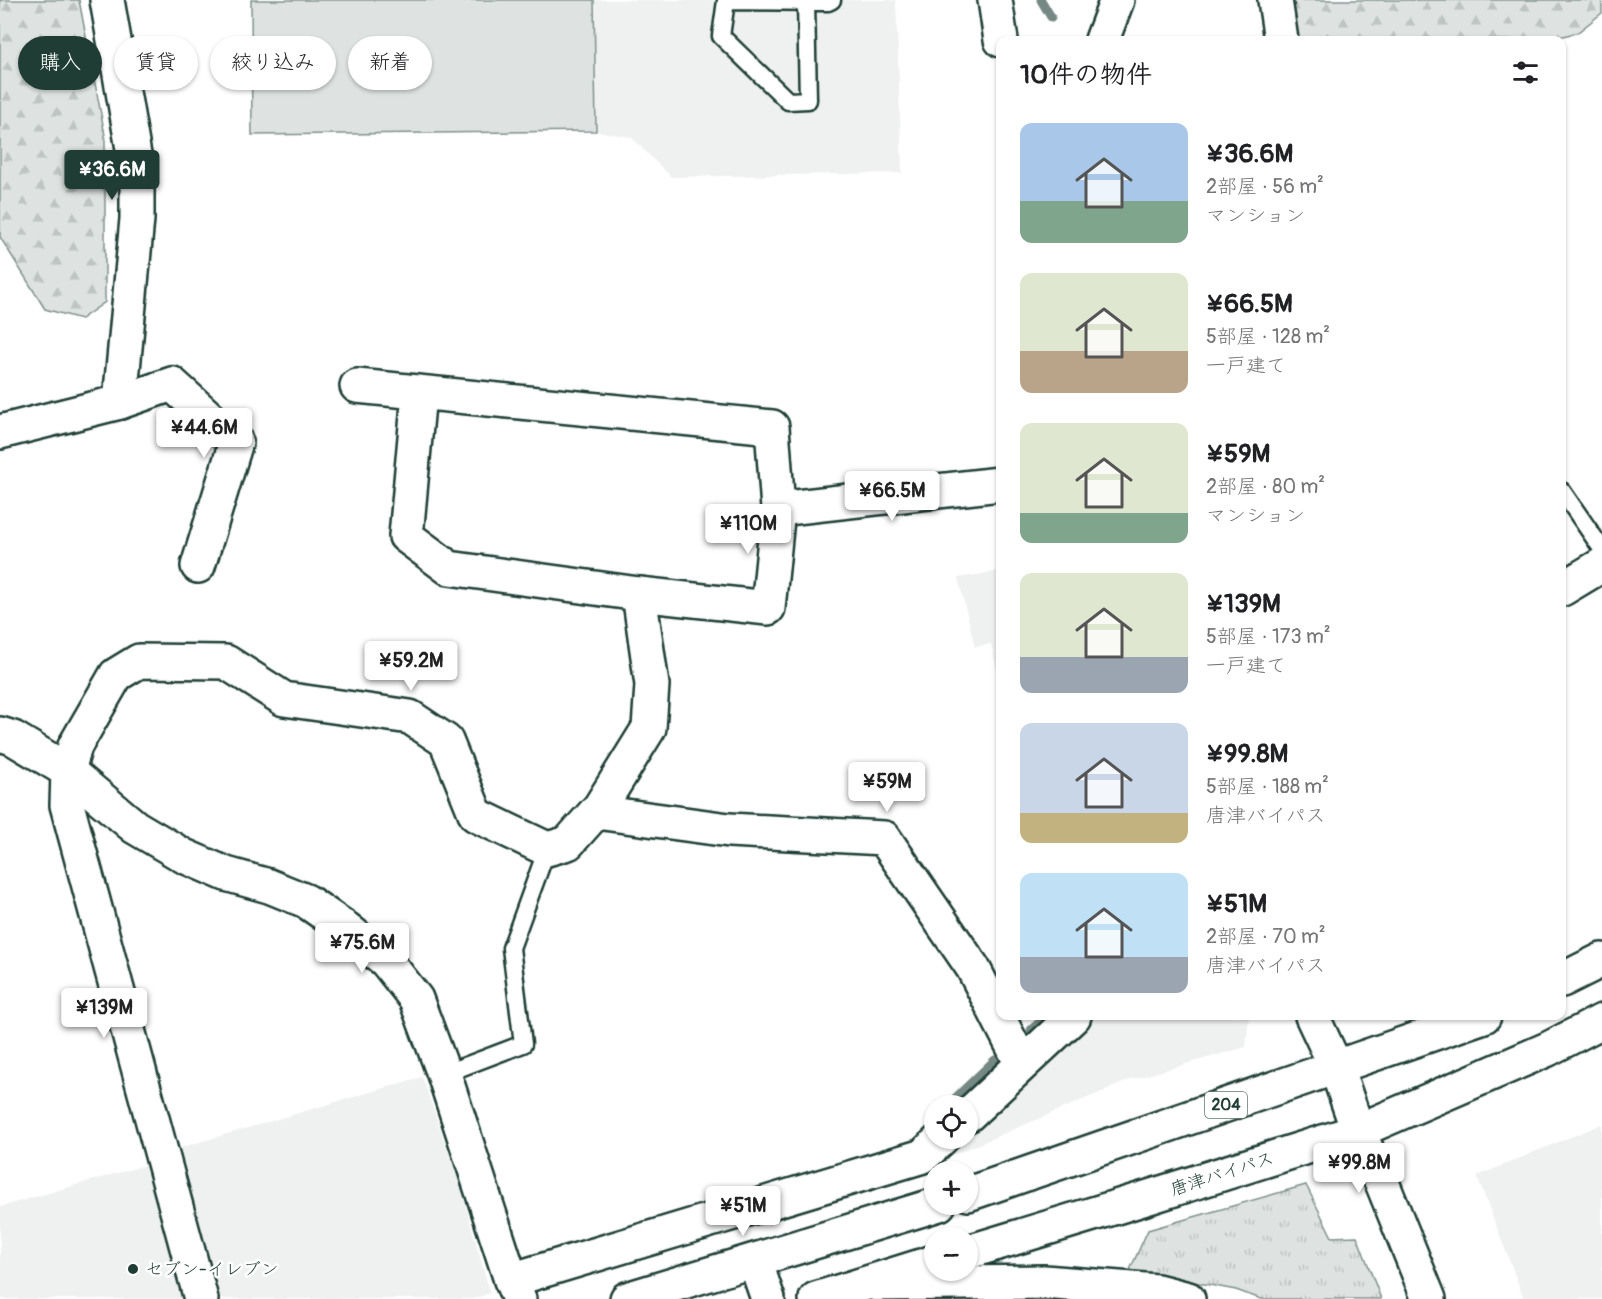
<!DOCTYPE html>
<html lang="ja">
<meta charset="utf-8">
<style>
body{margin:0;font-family:Pangolin,"Klee One",sans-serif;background:#f6f6f6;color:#202124;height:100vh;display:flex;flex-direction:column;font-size:22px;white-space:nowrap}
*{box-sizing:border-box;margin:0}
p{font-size:20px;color:#757577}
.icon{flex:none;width:33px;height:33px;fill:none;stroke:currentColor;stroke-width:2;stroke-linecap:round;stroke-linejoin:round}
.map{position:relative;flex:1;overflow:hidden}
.drawer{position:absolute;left:996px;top:36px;width:570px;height:984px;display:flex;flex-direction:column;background:#fff;border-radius:12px;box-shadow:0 2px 4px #0004}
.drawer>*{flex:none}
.hud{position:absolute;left:18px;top:36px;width:570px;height:54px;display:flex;gap:12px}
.controls{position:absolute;left:924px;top:1095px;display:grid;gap:12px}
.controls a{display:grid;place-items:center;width:54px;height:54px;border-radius:50%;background:#fff;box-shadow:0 2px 4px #0004;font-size:30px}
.price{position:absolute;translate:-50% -51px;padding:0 14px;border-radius:6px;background:#fff;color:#222;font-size:20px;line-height:39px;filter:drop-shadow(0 2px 3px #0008)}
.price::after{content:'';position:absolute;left:50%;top:36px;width:18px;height:14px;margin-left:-9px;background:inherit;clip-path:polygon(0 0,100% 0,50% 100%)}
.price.current{background:#1f3d34;color:#fff}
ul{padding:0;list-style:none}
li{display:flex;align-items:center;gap:18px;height:150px;padding:0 24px}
li span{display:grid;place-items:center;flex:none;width:168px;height:120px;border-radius:12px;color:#555}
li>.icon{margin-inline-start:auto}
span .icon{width:72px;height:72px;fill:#fffc;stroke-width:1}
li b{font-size:26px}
h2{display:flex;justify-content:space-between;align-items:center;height:72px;padding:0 24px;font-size:26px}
.tag{padding:0 21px;border-radius:27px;background:#fff;box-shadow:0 2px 4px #0004;font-size:21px;line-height:54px}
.tag.current{background:#1f3d34;color:#fff}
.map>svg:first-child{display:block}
</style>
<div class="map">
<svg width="1602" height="1299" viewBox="0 0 1602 1299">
<defs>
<pattern id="grass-tufts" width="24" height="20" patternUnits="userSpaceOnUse" patternTransform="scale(1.5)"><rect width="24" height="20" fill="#dee3e2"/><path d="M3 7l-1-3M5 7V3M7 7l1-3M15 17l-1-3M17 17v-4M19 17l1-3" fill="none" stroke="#bec4c2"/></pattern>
<pattern id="forest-firs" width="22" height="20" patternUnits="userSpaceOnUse" patternTransform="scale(1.5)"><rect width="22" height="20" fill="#dee3e2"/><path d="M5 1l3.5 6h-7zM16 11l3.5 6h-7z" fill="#bec4c2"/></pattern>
</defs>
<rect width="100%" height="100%" fill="#fff"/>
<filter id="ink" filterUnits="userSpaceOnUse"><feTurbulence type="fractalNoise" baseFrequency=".0167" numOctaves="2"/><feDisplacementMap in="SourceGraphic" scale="12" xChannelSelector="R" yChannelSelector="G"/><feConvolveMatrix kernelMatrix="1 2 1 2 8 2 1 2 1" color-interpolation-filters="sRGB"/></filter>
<g filter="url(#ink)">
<!-- built -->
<g fill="#eef1f0">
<polygon points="251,0 896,0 902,173 671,177 631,137 596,131 252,135"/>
<polygon points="1000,571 1000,684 991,644 975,647 958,578"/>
<polygon points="1091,1016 1249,1016 1246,1047 1130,1080 934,1163 960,1139 968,1138 968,1131"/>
<polygon points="422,1077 460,1185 490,1293 473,1299 214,1299 172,1150"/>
<polygon points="1602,1124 1602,1299 1524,1299 1477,1176"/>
<polygon points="149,1164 185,1299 0,1299 0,1207"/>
</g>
<!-- grass -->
<polygon fill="url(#grass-tufts)" stroke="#7e908b" stroke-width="1.5" points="1306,1185 1332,1237 1357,1236 1381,1299 1261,1299 1236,1290 1130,1270 1148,1230"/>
<!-- forest -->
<g fill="url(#forest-firs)" stroke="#7e908b" stroke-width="1.5">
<polygon points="0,0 79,0 105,135 105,302 81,319 45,309 0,237"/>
<polygon points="1285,0 1602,0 1602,13 1578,32 1549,40 1292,40"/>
</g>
<!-- park -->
<polygon fill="#dee3e2" stroke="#7e908b" stroke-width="1.5" points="251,0 594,0 596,131 252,135"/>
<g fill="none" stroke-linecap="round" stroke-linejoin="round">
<!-- stream -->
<g stroke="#758883" stroke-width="9">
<polyline points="1041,0 1051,17"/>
<polyline points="1031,1030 1047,1016"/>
<polyline points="947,1106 995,1060"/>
</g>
<defs>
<g id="service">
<polyline points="806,2 808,100 788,101 721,36 726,1 828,2 832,0"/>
<polyline points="1562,491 1602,549"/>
<polyline points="444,1074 523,1044 511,948 547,849"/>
</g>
<g id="minor">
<polyline points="107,0 137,172 137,219 120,402"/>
<polyline points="995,0 1001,40"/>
<polyline points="1275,0 1281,40"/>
<polyline points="357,386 772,427 778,509 768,608 639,594 449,568 406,536 419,393"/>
<polyline points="0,432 120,402 172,384 236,442 198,566"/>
<polyline points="778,509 1000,484"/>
<polyline points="1562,589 1602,565"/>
<polyline points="0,734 13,738 68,771 135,827 184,856 226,874 269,886 306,901 348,930 386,961 416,999 444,1074 511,1280 519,1299"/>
<polyline points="596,812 729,830 884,838 973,968 1022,1064"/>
<polyline points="968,1115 1074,1016"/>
<polyline points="755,1261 768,1299"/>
<polyline points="511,1280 923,1156 942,1138"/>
<polyline points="876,1284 1044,1282 1157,1291 1188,1299"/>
<polyline points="201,1299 67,805 68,771 75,746 116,675 139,661 226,662 284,699 410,717 446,741 476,815 547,849 568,843 600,807 649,728 652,685 639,594"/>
</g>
<g id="tertiary">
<polyline points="1102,40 1117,0"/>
<polyline points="1312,1016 1336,1067 1358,1131 1383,1185 1429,1299"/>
</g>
<g id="trunk">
<polyline points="1562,980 1602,960"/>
<polyline points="968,1194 1484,1016"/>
<polyline points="968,1252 1149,1197 1358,1131 1548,1049 1602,1021"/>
<polyline points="627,1299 939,1204"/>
<polyline points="816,1299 934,1262"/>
</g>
</defs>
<!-- service casing -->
<use href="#service" stroke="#1f3d34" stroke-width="21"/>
<!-- minor casing -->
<use href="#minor" stroke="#1f3d34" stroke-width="38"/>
<!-- tertiary casing -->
<use href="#tertiary" stroke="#1f3d34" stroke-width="38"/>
<!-- trunk casing -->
<use href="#trunk" stroke="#1f3d34" stroke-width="38"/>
<!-- service -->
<use href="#service" stroke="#fff" stroke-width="16"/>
<!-- minor -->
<use href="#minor" stroke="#fff" stroke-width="33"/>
<!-- tertiary -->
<use href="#tertiary" stroke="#fff" stroke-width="33"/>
<!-- trunk -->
<use href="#trunk" stroke="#fff" stroke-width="33"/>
</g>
</g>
<!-- markers -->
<circle fill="#1f3d34" stroke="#fff" stroke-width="2" cx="133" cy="1269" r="6"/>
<g text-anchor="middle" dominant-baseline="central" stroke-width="5" stroke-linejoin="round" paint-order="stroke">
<!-- shield labels -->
<rect fill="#fff" stroke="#627771" stroke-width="1.5" x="1205" y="1092" width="42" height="26" rx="4.5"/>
<g font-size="16" font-weight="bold" fill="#1f3d34">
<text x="1226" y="1105">204</text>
</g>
<!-- street labels -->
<g font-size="18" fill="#1f3d34" stroke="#fff">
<text transform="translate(1222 1174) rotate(-18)">唐津バイパス</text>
</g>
<!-- poi labels -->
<g font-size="18" fill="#1f3d34" stroke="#fff" text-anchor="start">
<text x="145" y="1269">セブン-イレブン</text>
</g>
</g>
</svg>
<div class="controls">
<a><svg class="icon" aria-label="locate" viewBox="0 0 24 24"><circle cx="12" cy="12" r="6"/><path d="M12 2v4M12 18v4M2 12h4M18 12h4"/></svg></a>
<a>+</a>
<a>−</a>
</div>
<b class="price current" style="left:112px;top:201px">¥36.6M</b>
<b class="price" style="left:204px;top:459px">¥44.6M</b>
<b class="price" style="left:892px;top:522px">¥66.5M</b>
<b class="price" style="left:748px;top:555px">¥110M</b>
<b class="price" style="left:411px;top:692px">¥59.2M</b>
<b class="price" style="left:887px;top:813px">¥59M</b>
<b class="price" style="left:362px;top:974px">¥75.6M</b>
<b class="price" style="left:104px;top:1039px">¥139M</b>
<b class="price" style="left:1359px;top:1194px">¥99.8M</b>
<b class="price" style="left:743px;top:1237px">¥51M</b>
<div class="hud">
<a class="tag current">購入</a>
<a class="tag">賃貸</a>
<a class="tag">絞り込み</a>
<a class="tag">新着</a>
</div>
<section class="drawer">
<h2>10件の物件<svg class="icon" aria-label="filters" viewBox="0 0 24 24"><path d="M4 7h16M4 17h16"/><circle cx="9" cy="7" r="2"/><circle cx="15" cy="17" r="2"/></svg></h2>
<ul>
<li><span style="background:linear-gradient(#a9c7e8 65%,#7fa58c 0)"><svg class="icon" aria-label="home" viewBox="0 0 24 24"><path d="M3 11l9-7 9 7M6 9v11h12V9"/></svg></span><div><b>¥36.6M</b><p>2部屋 · 56 m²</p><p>マンション</p></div></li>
<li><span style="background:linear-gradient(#dfe7d0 65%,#b9a48a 0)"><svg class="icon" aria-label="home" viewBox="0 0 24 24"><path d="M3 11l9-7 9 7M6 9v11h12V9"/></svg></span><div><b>¥66.5M</b><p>5部屋 · 128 m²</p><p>一戸建て</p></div></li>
<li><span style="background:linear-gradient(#dfe7d0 75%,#7fa58c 0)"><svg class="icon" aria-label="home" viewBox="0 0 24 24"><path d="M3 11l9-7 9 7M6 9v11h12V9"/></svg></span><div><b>¥59M</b><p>2部屋 · 80 m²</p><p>マンション</p></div></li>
<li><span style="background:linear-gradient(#dfe7d0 70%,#9aa5b1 0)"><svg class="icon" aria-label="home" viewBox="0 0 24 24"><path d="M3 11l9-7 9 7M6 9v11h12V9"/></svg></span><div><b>¥139M</b><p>5部屋 · 173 m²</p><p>一戸建て</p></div></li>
<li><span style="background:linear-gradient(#c9d6e8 75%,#c2b280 0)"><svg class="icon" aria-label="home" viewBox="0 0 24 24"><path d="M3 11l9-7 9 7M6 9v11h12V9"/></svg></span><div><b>¥99.8M</b><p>5部屋 · 188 m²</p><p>唐津バイパス</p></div></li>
<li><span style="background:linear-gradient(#bfe0f5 70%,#9aa5b1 0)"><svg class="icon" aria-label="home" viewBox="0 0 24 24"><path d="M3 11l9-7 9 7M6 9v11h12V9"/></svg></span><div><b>¥51M</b><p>2部屋 · 70 m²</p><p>唐津バイパス</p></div></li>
</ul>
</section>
</div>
